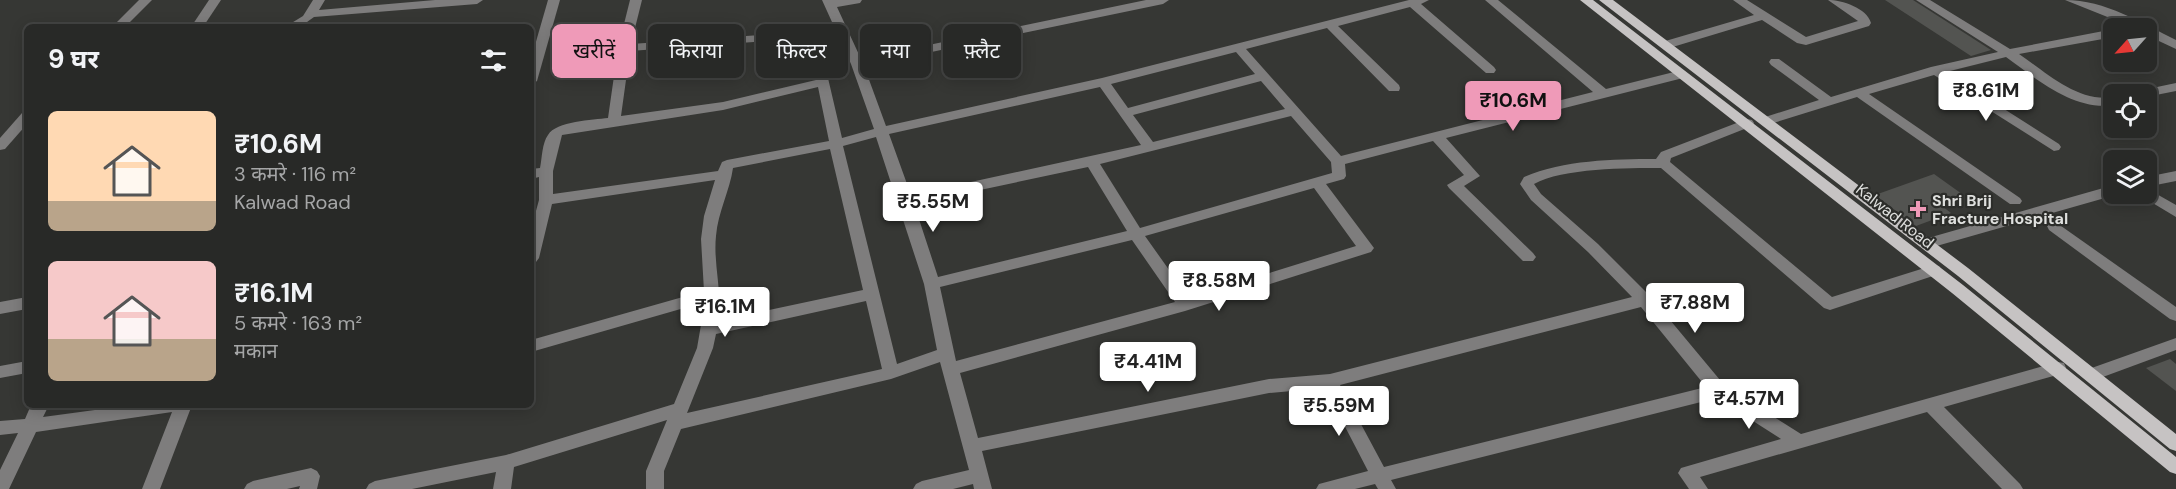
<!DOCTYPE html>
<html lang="hi">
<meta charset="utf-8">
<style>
body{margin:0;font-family:"DM Sans","Noto Sans Devanagari",sans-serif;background:#343533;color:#f1f3f6;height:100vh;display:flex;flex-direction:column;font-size:22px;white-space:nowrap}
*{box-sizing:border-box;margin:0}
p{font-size:20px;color:#a5a6a7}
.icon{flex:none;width:33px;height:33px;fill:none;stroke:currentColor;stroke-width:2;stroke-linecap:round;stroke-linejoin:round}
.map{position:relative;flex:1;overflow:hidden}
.side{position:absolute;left:24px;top:24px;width:510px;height:384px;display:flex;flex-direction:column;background:#282927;border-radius:9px;box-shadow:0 3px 15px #0003,0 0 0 2px #444544}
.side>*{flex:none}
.hud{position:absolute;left:552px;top:24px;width:570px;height:54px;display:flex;gap:12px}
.needle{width:39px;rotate:243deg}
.controls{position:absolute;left:2103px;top:18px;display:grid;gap:12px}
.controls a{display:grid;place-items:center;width:54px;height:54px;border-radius:9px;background:#282927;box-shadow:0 3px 15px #0003,0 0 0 2px #444544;font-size:30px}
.price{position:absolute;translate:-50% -51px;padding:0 14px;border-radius:6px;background:#fff;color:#222;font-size:20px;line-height:39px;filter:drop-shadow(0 2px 3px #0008)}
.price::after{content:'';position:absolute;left:50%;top:36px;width:18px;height:14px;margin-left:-9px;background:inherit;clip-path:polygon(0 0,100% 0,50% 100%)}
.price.active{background:#ef9ab8;color:#111}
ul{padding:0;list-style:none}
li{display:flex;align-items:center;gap:18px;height:150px;padding:0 24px}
li span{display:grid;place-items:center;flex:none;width:168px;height:120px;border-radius:9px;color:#555}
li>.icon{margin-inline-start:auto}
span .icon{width:72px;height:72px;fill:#fffc;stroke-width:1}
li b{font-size:26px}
h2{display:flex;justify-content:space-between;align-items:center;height:72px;padding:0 24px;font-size:26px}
.tag{padding:0 21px;border-radius:9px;background:#282927;box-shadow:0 3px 15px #0003,0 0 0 2px #444544;font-size:21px;line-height:54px}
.tag.active{background:#ef9ab8;color:#111}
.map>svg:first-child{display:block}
</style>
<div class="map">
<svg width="2176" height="489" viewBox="0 0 2176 489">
<rect width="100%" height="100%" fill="#363734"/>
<!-- building -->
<g fill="#535451">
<polygon points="1885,0 1913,0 1991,50 1971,56"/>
<polygon points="1934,174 1962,194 1938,203 1951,213 1916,226 1875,195"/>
<polygon points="2170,359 2176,364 2176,391 2146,368"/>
</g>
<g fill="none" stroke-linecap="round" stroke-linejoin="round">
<!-- minor -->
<g fill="#7e7d7d" fill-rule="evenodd">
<polygon points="139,0 152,0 125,27 112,27"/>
<polygon points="209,0 221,0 203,27 191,27"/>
<polygon points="313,0 325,0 319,10 435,0 483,0 477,4 314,17 300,27 285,27 303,16"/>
<polygon points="548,0 560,0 537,81 531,85 531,59"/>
<path d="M630,0H642L631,44L817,31L842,138L874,129L851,64L822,0H862L860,3L837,7L861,59L1146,0H1169L1163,4L864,66L886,126L1102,78L1409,0H1429L1421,4L1494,67L1496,70L1494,73H1486L1410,7L1338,26L1399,85L1400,88L1399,91H1389L1327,28L1246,49L1341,156L1593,92L1485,0H1498L1606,89L1682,70L1688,74L1687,77L1446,138L1480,176L1464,186L1533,253L1536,257L1533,261H1523L1449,188L1447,185L1464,175L1433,141L1345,164L1346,176L1344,179L1326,184L1374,248L1371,252L1185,311L960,373L978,438L1269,379L1330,374L1632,297L1588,252L1531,200L1520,184L1524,177C1564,160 1613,159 1656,159L1661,152L1747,119L1752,120L1754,123L1752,126L1671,158L1670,162L1832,297L1934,265L1939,266L1942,270L1939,274L1830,310L1824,308L1661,168C1628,168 1562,168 1534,184L1541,194L1598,244L1650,296L1725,386L1801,434L2058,362L2064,363L2066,368L2064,373L1944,407L2020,484L2023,489H2002L1927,412L1700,477L1708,489H1689L1678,473L1681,468L1781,439L1717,398L1391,480L1396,489H1378L1375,484L1355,489H1316L1319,484L1368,471L1325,388L1269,393L982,451L992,489H974L973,484L953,489H913L916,484L922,481L969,470L940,362L891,379L681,429L664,471V489H646V471L667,420L514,467L511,489H493L496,472L412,489H366L369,484L375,481L506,455L674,404L697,348L705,302L531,352V340L704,291L701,239L704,216L715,180L552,204L539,258L536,262L531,263V229L539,200V177L531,179V169L540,168C542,158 542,143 548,135C556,121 593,120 608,118L618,48ZM808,38L816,80L723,102L621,116L630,51ZM1236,52L1255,74L1128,108L1111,84ZM1261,81L1285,109L1153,142L1133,115ZM818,87L829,141L727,160L722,162L718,171L553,194V171L562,135L723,110ZM1100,87L1141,145L911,195L889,134ZM1291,116L1331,162L1332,173L1140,228L1100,164ZM876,137L924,284L937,350L897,364L843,146ZM830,149L863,290L718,321C723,293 713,265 716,236C718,212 730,190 733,168ZM1088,167L1127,231L938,277L914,204ZM1314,188L1356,246L1189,298L1145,236ZM1132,240L1175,302L956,361L940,287ZM866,301L882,369L687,413L713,348L716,334ZM1641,307L1706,387L1384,467L1340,385Z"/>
<path d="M1733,0H1747L1806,37L1858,21L1828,0C1842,0 1867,8 1871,23L1869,26L1806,45L1797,43L1762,20L1666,49L1660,45L1662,42L1754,15Z"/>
<path d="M1916,0H1930L2010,49L2114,29V37L2019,54C2047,73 2078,103 2114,97V105C2073,111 2037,79 2006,57L1946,72L2059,144L2061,147L2059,150L2054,151L1934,75L1869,94L2020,198L2022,201L2020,204H2010L1857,97L1767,125L1760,121L1762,118L1819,100L1771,65L1769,62L1771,59H1779L1831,97L1931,67L1998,52Z"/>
<path d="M2065,0C2105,0 2142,23 2176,40V49L2146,35V28H2135Z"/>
<polygon points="2176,83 2176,91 2146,97 2146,94 2136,94 2138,91"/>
<polygon points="27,112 27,124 5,149 0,150 0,138 22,113"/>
<polygon points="2176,171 2176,181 2146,187 2146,177"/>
<polygon points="2114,185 2114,194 2119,194 1926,249 1919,244 1921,240"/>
<polygon points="2146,188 2176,205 2176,217 2141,196 2139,194 2146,194"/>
<polygon points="2054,221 2176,307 2176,321 2170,319 2049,230 2047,226 2049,222"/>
<polygon points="27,297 27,309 0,314 0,302"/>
<polygon points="2176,338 2176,350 2092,381 2086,380 2084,375 2086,370"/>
<polygon points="27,361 27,373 0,378 0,366"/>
<polygon points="31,405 49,405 43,417 132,405 192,405 160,489 142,489 172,412 36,432 9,489 0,489 0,470 18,433 0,435 0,421 25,419"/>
<polygon points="311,468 317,471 320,476 317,489 299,489 300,486 287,489 244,489 247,484 253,481"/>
</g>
<!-- major -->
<g fill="#c6c3c3" fill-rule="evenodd">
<polygon points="1580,0 1593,0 1963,285 2176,457 2176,474 2170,472 1952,293"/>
<polygon points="1599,0 1613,0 1968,268 2176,434 2176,451 2170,449 1958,276"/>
</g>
</g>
<!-- markers -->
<path fill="#ef9ab8" stroke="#2c2d2a" stroke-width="2" d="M1915 200h6v6h6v6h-6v6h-6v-6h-6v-6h6z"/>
<g text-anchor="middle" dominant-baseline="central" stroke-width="4.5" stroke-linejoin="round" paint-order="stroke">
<!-- poi labels -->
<g font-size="16" font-weight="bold" fill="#dfe0de" stroke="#2c2d2a" text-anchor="start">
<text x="1932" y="200">Shri Brij<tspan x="1932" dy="18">Fracture Hospital</tspan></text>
</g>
<!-- street labels -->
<g font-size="16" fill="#dfe0de" stroke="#2c2d2a">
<text transform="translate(1895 216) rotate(38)">Kalwad Road</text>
</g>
</g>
</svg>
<div class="controls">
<a><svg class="needle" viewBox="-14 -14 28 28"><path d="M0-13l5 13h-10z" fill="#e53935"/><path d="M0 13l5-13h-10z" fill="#a5a6a7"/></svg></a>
<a><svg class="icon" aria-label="locate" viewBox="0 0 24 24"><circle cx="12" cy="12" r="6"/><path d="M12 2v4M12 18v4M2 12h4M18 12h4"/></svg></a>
<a><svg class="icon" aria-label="layers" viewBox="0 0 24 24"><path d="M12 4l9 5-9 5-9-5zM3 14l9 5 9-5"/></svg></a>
</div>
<b class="price" style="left:1986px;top:122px">₹8.61M</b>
<b class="price active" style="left:1513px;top:132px">₹10.6M</b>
<b class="price" style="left:933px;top:233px">₹5.55M</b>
<b class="price" style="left:1219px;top:312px">₹8.58M</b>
<b class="price" style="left:1695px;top:334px">₹7.88M</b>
<b class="price" style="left:725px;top:338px">₹16.1M</b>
<b class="price" style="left:1148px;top:393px">₹4.41M</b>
<b class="price" style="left:1749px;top:430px">₹4.57M</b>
<b class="price" style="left:1339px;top:437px">₹5.59M</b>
<div class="hud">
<a class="tag active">खरीदें</a>
<a class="tag">किराया</a>
<a class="tag">फ़िल्टर</a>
<a class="tag">नया</a>
<a class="tag">फ़्लैट</a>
</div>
<section class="side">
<h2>9 घर<svg class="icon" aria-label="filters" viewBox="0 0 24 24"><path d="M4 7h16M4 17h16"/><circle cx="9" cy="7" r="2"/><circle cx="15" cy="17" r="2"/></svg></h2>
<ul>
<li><span style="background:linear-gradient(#ffd9b3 75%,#b9a48a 0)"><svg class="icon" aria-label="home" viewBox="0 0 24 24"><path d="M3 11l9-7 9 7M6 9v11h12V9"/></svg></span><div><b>₹10.6M</b><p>3 कमरे · 116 m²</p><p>Kalwad Road</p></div></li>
<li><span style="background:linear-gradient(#f6c9c9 65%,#b9a48a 0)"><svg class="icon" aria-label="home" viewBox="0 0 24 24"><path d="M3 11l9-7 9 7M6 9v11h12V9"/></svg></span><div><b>₹16.1M</b><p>5 कमरे · 163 m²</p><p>मकान</p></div></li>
</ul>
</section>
</div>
